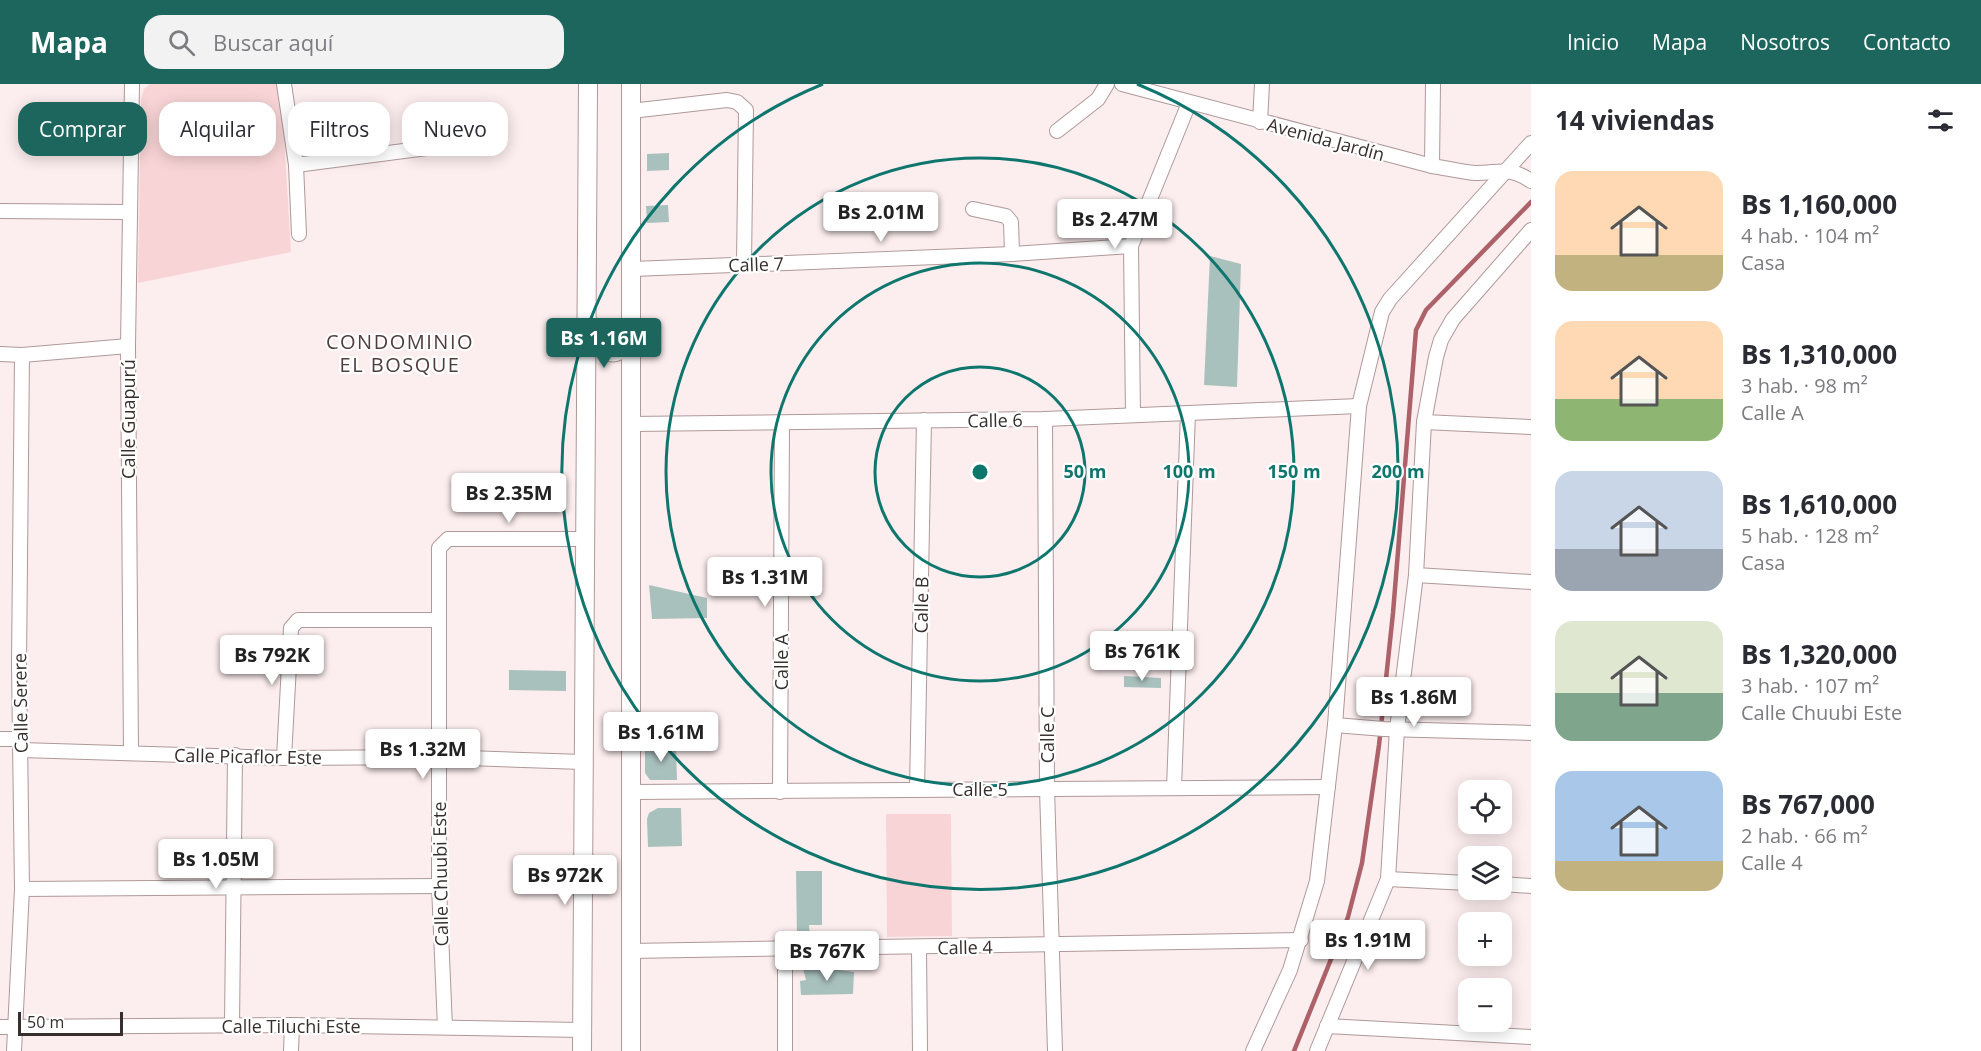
<!DOCTYPE html>
<html lang="es">
<meta charset="utf-8">
<style>
body{margin:0;font-family:"Open Sans",sans-serif;background:#f2f2f3;color:#2b2b33;height:100vh;display:flex;flex-direction:column;font-size:22px;white-space:nowrap}
*{box-sizing:border-box;margin:0}
p{font-size:20px;color:#7c7c81}
.icon{flex:none;width:33px;height:33px;fill:none;stroke:currentColor;stroke-width:2;stroke-linecap:round;stroke-linejoin:round}
.map{position:relative;flex:1;overflow:hidden}
.side{display:flex;flex-direction:column;background:#fff;width:450px}
.side>*{flex:none}
.guide{position:absolute;left:18px;top:18px;width:570px;height:54px;display:flex;gap:12px}
.buttons{position:absolute;left:1458px;top:696px;display:grid;gap:12px}
.buttons a{display:grid;place-items:center;width:54px;height:54px;border-radius:12px;background:#fff;box-shadow:0 3px 15px #0003;font-size:30px}
.scale{position:absolute;left:18px;bottom:15px;width:105px;box-sizing:border-box;padding-left:6px;border:3px solid #372e2e;border-top:0;font-size:16px;line-height:21px;white-space:nowrap;color:#372e2e;-webkit-text-stroke:4px #fff;paint-order:stroke}
.price{position:absolute;translate:-50% -51px;padding:0 14px;border-radius:6px;background:#fff;color:#222;font-size:20px;line-height:39px;filter:drop-shadow(0 2px 3px #0008)}
.price::after{content:'';position:absolute;left:50%;top:36px;width:18px;height:14px;margin-left:-9px;background:inherit;clip-path:polygon(0 0,100% 0,50% 100%)}
.price.current{background:#1c665e;color:#fff}
ul{padding:0;list-style:none}
li{display:flex;align-items:center;gap:18px;height:150px;padding:0 24px}
li span{display:grid;place-items:center;flex:none;width:168px;height:120px;border-radius:18px;color:#555}
li>.icon{margin-inline-start:auto}
span .icon{width:72px;height:72px;fill:#fffc;stroke-width:1}
li b{font-size:26px}
h2{display:flex;justify-content:space-between;align-items:center;height:72px;padding:0 24px;font-size:26px}
.tag{padding:0 21px;border-radius:18px;background:#fff;box-shadow:0 3px 15px #0003;font-size:21px;line-height:54px}
.tag.current{background:#1c665e;color:#fff}
header{display:flex;align-items:center;gap:36px;box-sizing:border-box;height:84px;padding:0 30px;background:#1c665e;color:#fff}
header strong{font-size:28px}
nav{display:flex;gap:33px;margin-inline-start:auto;font-size:21px}
.search{width:420px;height:54px;background:#f2f2f3;display:flex;align-items:center;gap:15px;box-sizing:border-box;padding:0 21px;border-radius:18px;color:#7c7c81;font-size:22px}
main{display:flex;flex:1;min-height:0}
.map>svg:first-child{display:block}
</style>
<header>
<strong>Mapa</strong>
<div class="search"><svg class="icon" aria-label="search" viewBox="0 0 24 24"><circle cx="10" cy="10" r="6"/><path d="M15 15l6 6"/></svg>Buscar aquí</div>
<nav><a>Inicio</a><a>Mapa</a><a>Nosotros</a><a>Contacto</a></nav>
</header>
<main>
<div class="map">
<svg width="1531" height="967" viewBox="0 0 1531 967">
<rect width="100%" height="100%" fill="#fcedee"/>
<!-- green -->
<g fill="#f8d4d6">
<polygon points="150,0 278,0 281,3 291,168 138,199 141,15 144,5"/>
<polygon points="886,730 951,730 952,852 887,853"/>
</g>
<g fill="none" stroke-linecap="round" stroke-linejoin="round">
<!-- stream -->
<polyline stroke="#ad626a" stroke-width="4.5" points="1294,967 1348,833 1362,779 1379,661 1393,529 1416,246 1426,226 1531,118"/>
</g>
<!-- building -->
<g fill="#a9c1bd">
<polygon points="669,69 669,86 647,87 647,70"/>
<polygon points="668,121 669,138 647,139 646,122"/>
<polygon points="1210,172 1241,180 1237,303 1204,301"/>
<polygon points="649,501 707,514 707,534 652,535"/>
<polygon points="509,586 566,587 566,607 509,606"/>
<polygon points="1124,592 1161,594 1161,604 1124,603"/>
<polygon points="676,661 677,696 650,696 645,689 645,663"/>
<polygon points="658,724 681,724 682,762 648,763 647,735 649,729"/>
<polygon points="796,787 822,787 822,841 809,841 810,854 797,854"/>
<polygon points="802,881 854,888 853,910 801,911 800,897 806,896"/>
</g>
<g fill="none" stroke-linecap="round" stroke-linejoin="round">
<defs>
<g id="minor">
<polyline points="284,0 296,81 299,150"/>
<path d="M1122,0L1432,82C1446,84 1461,88 1475,89C1500,89 1509,82 1531,97"/>
<polyline points="631,27 727,16 737,18 746,26 744,180"/>
<polyline points="1260,38 1262,0"/>
<polyline points="1057,47 1098,15 1107,0"/>
<polyline points="296,81 473,58"/>
<polyline points="1432,82 1433,0"/>
<polyline points="973,125 1006,132 1011,138 1012,170"/>
<polyline points="0,127 130,128"/>
<polyline points="633,185 1012,170 1131,162"/>
<polyline points="0,270 22,271 128,262"/>
<polyline points="1133,331 1131,162 1189,19"/>
<polyline points="1045,335 1047,705 1055,967"/>
<polyline points="1424,338 1531,343"/>
<polyline points="630,340 1045,335 1359,322"/>
<polyline points="1416,491 1531,498"/>
<polyline points="1335,641 1384,645 1531,649"/>
<polyline points="0,655 21,655"/>
<polyline points="21,666 284,674 439,673 583,678"/>
<polyline points="131,669 128,262 132,0"/>
<polyline points="284,674 291,544 298,536 439,536"/>
<polyline points="1174,704 1188,329"/>
<polyline points="917,706 924,336"/>
<polyline points="633,708 1328,703"/>
<polyline points="780,708 782,340"/>
<polyline points="1388,795 1468,799"/>
<polyline points="1502,800 1531,802"/>
<polyline points="22,805 439,802"/>
<polyline points="919,864 920,967"/>
<polyline points="629,867 1301,856"/>
<polyline points="232,941 235,671"/>
<polyline points="1327,942 1531,953"/>
<polyline points="0,943 292,941 582,946"/>
<polyline points="445,943 439,802 439,464 448,455 585,455"/>
<polyline points="14,967 22,805 19,580 22,271"/>
<polyline points="291,967 292,941"/>
<polyline points="785,967 785,865"/>
<polyline points="1253,967 1290,886 1317,797 1335,641 1359,322 1382,228 1390,215 1531,59"/>
<polyline points="1317,967 1388,795 1397,645 1416,491 1424,338 1436,273 1441,256 1453,235 1531,146"/>
</g>
<g id="major">
<path d="M589,239C599,266 615,284 632,249"/>
<polyline points="582,967 588,0"/>
<polyline points="631,967 631,0"/>
</g>
</defs>
<!-- minor casing -->
<use href="#minor" stroke="#af999a" stroke-width="16"/>
<!-- major casing -->
<use href="#major" stroke="#af999a" stroke-width="20"/>
<!-- minor -->
<use href="#minor" stroke="#fff" stroke-width="14"/>
<!-- major -->
<use href="#major" stroke="#fff" stroke-width="18"/>
</g>
<!-- distance rings -->
<g fill="none" stroke="#0f766e" stroke-width="3">
<circle cx="980" cy="388" r="105"/>
<circle cx="980" cy="388" r="209"/>
<circle cx="980" cy="388" r="314"/>
<path d="M1137 0A418 418 0 1 1 823 0"/>
</g>
<g text-anchor="middle" dominant-baseline="central" stroke-width="4.5" stroke-linejoin="round" paint-order="stroke">
<!-- street labels -->
<g font-size="18" fill="#372e2e" stroke="#fff">
<text transform="translate(1326 55) rotate(15)">Avenida Jardín</text>
<text transform="translate(756 180) rotate(-2)">Calle 7</text>
<text transform="translate(128 335) rotate(-90)">Calle Guapurú</text>
<text transform="translate(995 336) rotate(-1)">Calle 6</text>
<text transform="translate(921 521) rotate(-89)">Calle B</text>
<text transform="translate(781 578) rotate(-90)">Calle A</text>
<text transform="translate(20 619) rotate(-91)">Calle Serere</text>
<text transform="translate(1047 651) rotate(-90)">Calle C</text>
<text transform="translate(248 672) rotate(1)">Calle Picaflor Este</text>
<text x="980" y="705">Calle 5</text>
<text transform="translate(440 790) rotate(-91)">Calle Chuubi Este</text>
<text transform="translate(965 863) rotate(-1)">Calle 4</text>
<text x="291" y="942">Calle Tiluchi Este</text>
</g>
<!-- neighbourhood labels -->
<g font-size="20" letter-spacing="1.5" fill="#503d3e" stroke="#fff">
<text x="400" y="257">CONDOMINIO<tspan x="400" dy="23">EL BOSQUE</tspan></text>
</g>
</g>
<circle cx="980" cy="388" r="9" fill="#0f766e" stroke="#fff" stroke-width="3"/>
<g font-size="18" text-anchor="middle" font-weight="bold" fill="#0f766e" stroke="#fff" stroke-width="4.5" stroke-linejoin="round" paint-order="stroke">
<text x="1085" y="394">50 m</text>
<text x="1189" y="394">100 m</text>
<text x="1294" y="394">150 m</text>
<text x="1398" y="394">200 m</text>
</g>
</svg>
<div class="buttons">
<a><svg class="icon" aria-label="locate" viewBox="0 0 24 24"><circle cx="12" cy="12" r="6"/><path d="M12 2v4M12 18v4M2 12h4M18 12h4"/></svg></a>
<a><svg class="icon" aria-label="layers" viewBox="0 0 24 24"><path d="M12 4l9 5-9 5-9-5zM3 14l9 5 9-5"/></svg></a>
<a>+</a>
<a>−</a>
</div>
<div class="scale">50 m</div>
<b class="price" style="left:881px;top:159px">Bs 2.01M</b>
<b class="price" style="left:1115px;top:166px">Bs 2.47M</b>
<b class="price current" style="left:604px;top:285px">Bs 1.16M</b>
<b class="price" style="left:509px;top:440px">Bs 2.35M</b>
<b class="price" style="left:765px;top:524px">Bs 1.31M</b>
<b class="price" style="left:1142px;top:598px">Bs 761K</b>
<b class="price" style="left:272px;top:602px">Bs 792K</b>
<b class="price" style="left:1414px;top:644px">Bs 1.86M</b>
<b class="price" style="left:661px;top:679px">Bs 1.61M</b>
<b class="price" style="left:423px;top:696px">Bs 1.32M</b>
<b class="price" style="left:216px;top:806px">Bs 1.05M</b>
<b class="price" style="left:565px;top:822px">Bs 972K</b>
<b class="price" style="left:1368px;top:887px">Bs 1.91M</b>
<b class="price" style="left:827px;top:898px">Bs 767K</b>
<div class="guide">
<a class="tag current">Comprar</a>
<a class="tag">Alquilar</a>
<a class="tag">Filtros</a>
<a class="tag">Nuevo</a>
</div>
</div>
<section class="side">
<h2>14 viviendas<svg class="icon" aria-label="filters" viewBox="0 0 24 24"><path d="M4 7h16M4 17h16"/><circle cx="9" cy="7" r="2"/><circle cx="15" cy="17" r="2"/></svg></h2>
<ul>
<li><span style="background:linear-gradient(#ffd9b3 70%,#c2b280 0)"><svg class="icon" aria-label="home" viewBox="0 0 24 24"><path d="M3 11l9-7 9 7M6 9v11h12V9"/></svg></span><div><b>Bs 1,160,000</b><p>4 hab. · 104 m²</p><p>Casa</p></div></li>
<li><span style="background:linear-gradient(#ffd9b3 65%,#8fb573 0)"><svg class="icon" aria-label="home" viewBox="0 0 24 24"><path d="M3 11l9-7 9 7M6 9v11h12V9"/></svg></span><div><b>Bs 1,310,000</b><p>3 hab. · 98 m²</p><p>Calle A</p></div></li>
<li><span style="background:linear-gradient(#c9d6e8 65%,#9aa5b1 0)"><svg class="icon" aria-label="home" viewBox="0 0 24 24"><path d="M3 11l9-7 9 7M6 9v11h12V9"/></svg></span><div><b>Bs 1,610,000</b><p>5 hab. · 128 m²</p><p>Casa</p></div></li>
<li><span style="background:linear-gradient(#dfe7d0 60%,#7fa58c 0)"><svg class="icon" aria-label="home" viewBox="0 0 24 24"><path d="M3 11l9-7 9 7M6 9v11h12V9"/></svg></span><div><b>Bs 1,320,000</b><p>3 hab. · 107 m²</p><p>Calle Chuubi Este</p></div></li>
<li><span style="background:linear-gradient(#a9c7e8 75%,#c2b280 0)"><svg class="icon" aria-label="home" viewBox="0 0 24 24"><path d="M3 11l9-7 9 7M6 9v11h12V9"/></svg></span><div><b>Bs 767,000</b><p>2 hab. · 66 m²</p><p>Calle 4</p></div></li>
</ul>
</section>
</main>
